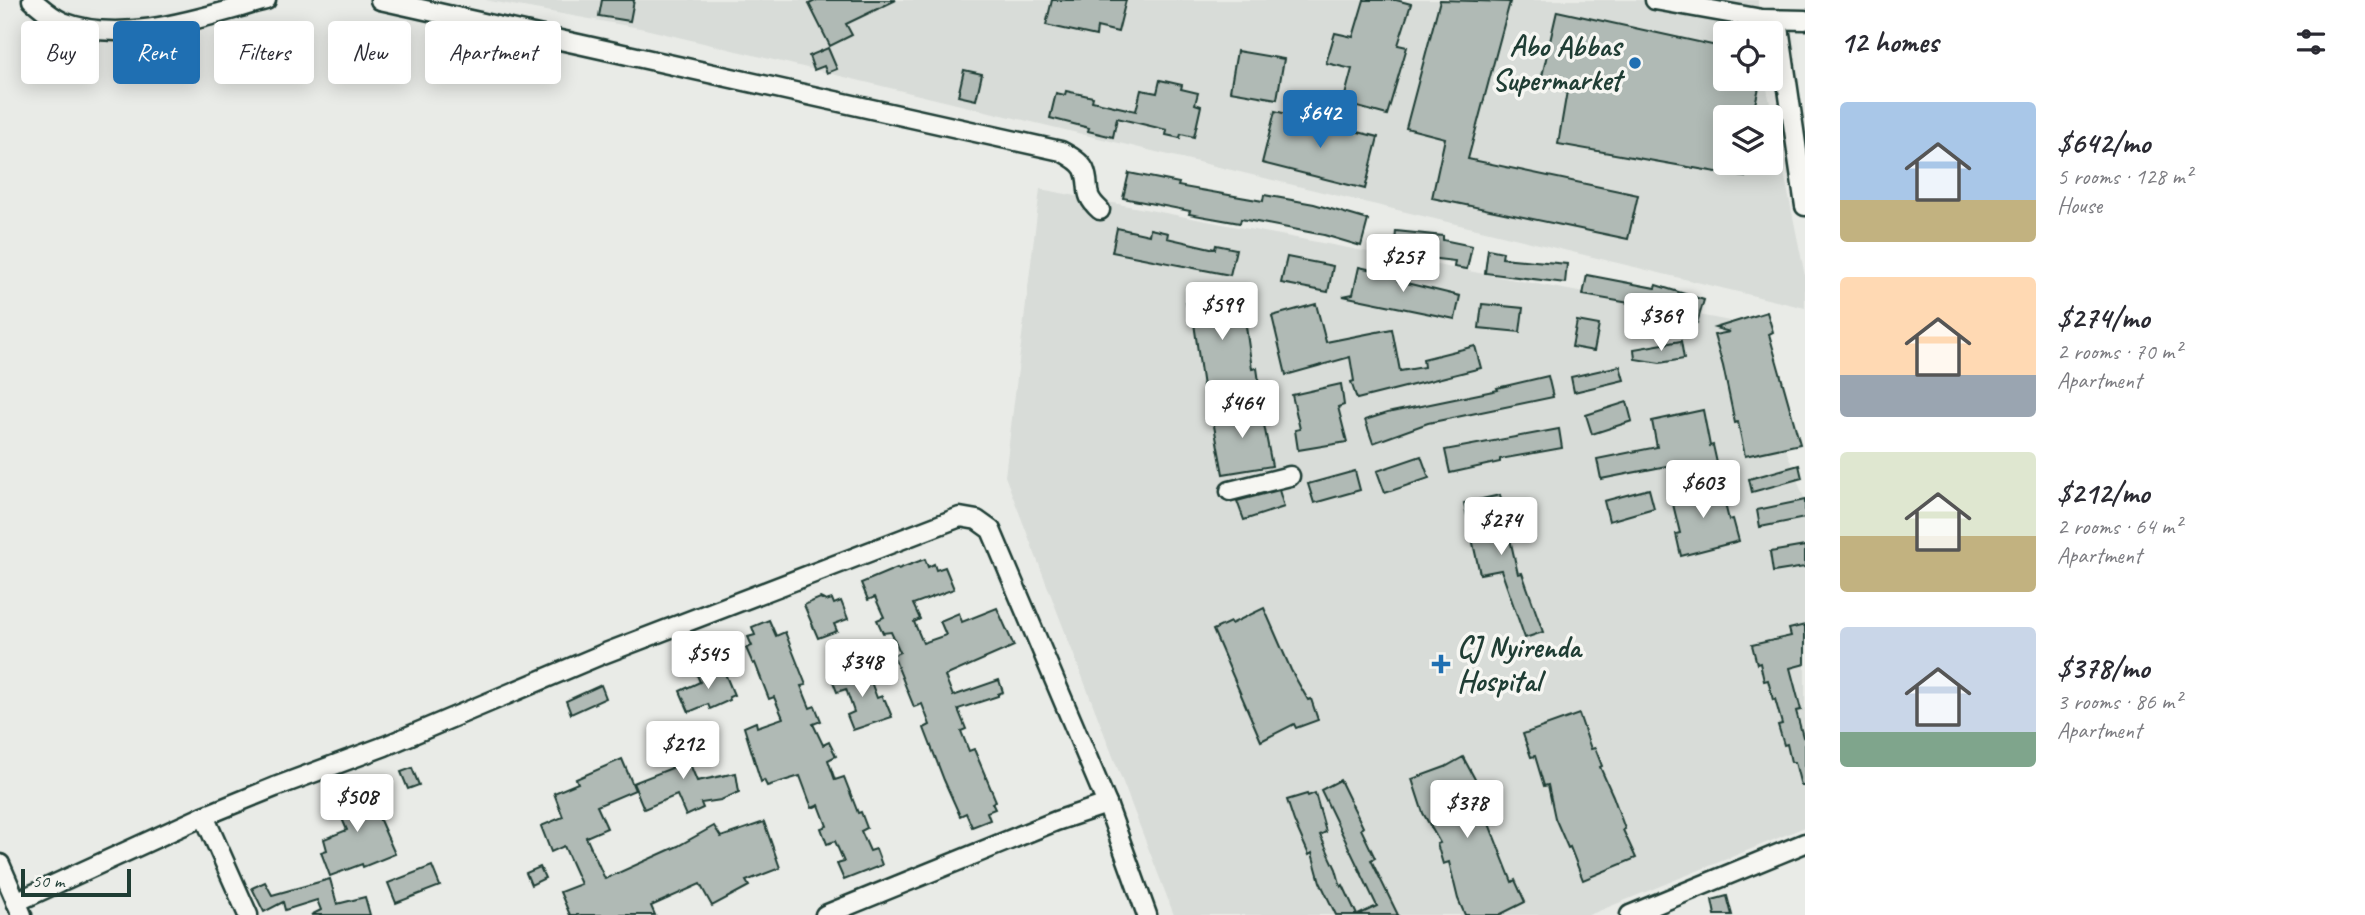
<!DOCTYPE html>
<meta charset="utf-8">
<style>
body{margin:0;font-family:Caveat,sans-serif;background:#f2f2f3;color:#2b2b33;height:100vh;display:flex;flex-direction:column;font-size:26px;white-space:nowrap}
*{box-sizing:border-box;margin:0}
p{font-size:23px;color:#7c7c81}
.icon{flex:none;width:38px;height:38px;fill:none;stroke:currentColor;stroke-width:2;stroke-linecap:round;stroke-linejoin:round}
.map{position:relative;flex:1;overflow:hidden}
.details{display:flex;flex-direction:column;background:#fff;width:560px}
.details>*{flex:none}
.top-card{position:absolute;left:21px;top:21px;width:665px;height:63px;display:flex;gap:14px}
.controls{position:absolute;left:1713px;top:21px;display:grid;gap:14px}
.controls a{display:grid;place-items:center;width:70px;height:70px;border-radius:7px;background:#fff;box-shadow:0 4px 18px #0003;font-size:35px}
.scale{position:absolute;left:21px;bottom:18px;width:110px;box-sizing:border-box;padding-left:7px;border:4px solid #1f3d34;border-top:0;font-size:19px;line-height:24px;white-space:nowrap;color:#1f3d34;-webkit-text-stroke:5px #f6f6f2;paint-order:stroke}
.price{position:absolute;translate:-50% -60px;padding:0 16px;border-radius:7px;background:#fff;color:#222;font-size:23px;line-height:46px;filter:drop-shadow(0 2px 4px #0008)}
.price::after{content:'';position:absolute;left:50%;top:42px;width:21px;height:16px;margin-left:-10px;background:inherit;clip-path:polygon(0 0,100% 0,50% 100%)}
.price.on{background:#1f6fb2;color:#fff}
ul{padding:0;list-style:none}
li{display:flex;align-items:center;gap:21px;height:175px;padding:0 35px}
li span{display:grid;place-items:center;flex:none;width:196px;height:140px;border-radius:7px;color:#555}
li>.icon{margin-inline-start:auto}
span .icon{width:84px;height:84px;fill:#fffc;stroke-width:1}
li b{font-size:30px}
h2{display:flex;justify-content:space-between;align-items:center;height:84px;padding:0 35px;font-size:30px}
.pill{padding:0 24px;border-radius:7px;background:#fff;box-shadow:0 4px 18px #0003;font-size:24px;line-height:63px}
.pill.on{background:#1f6fb2;color:#fff}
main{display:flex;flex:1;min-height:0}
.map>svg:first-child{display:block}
</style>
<main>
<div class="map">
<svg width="1805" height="915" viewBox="0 0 1805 915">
<rect width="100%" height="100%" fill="#e9ebe7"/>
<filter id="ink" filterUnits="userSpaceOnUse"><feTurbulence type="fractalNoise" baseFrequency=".0143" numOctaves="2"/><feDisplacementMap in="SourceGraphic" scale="14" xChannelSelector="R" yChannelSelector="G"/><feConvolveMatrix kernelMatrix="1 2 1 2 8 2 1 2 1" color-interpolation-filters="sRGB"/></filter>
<g filter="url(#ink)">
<!-- built -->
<g fill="#d8dcd8" fill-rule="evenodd">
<path d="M485,0H1758V33H1726V79H1765L1805,276V308L645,29ZM1726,117H1771V163H1726Z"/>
<polygon points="1040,189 1740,323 1805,501 1805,827 1589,915 1174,915 1005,476"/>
</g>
<!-- building -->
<g fill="#b0bab5" stroke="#1f3d34" stroke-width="2">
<polygon points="602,0 634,0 630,21 599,16"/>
<polygon points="817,0 896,0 846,24 852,35 830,46 809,4"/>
<polygon points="1052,0 1126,0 1118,32 1097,27 1096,36 1046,25"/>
<polygon points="1364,0 1396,0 1411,4 1398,45 1407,47 1387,115 1343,103 1352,69 1326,63 1335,33 1353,37"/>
<polygon points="1440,0 1510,2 1468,159 1638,195 1628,239 1432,198 1445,138 1406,128"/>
<polygon points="1557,11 1726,48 1726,79 1761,79 1752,117 1726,117 1726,163 1747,163 1745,177 1558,144 1567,91 1540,85"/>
<polygon points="828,48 837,69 827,73 824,66 814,70 809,56"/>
<polygon points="1237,51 1284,59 1277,99 1230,91"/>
<polygon points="964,70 982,74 976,100 958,96"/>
<polygon points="1160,80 1182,85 1181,89 1198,93 1195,104 1201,106 1194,137 1181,134 1180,138 1166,135 1167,130 1117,118 1113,137 1088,131 1089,128 1050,118 1056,93 1065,95 1066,91 1093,97 1092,101 1136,111 1141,90 1157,93"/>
<polygon points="1275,111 1378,137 1365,189 1262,163"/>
<polygon points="1129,173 1179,183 1178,186 1263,201 1264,195 1314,204 1368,220 1361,246 1324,235 1241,219 1240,223 1189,214 1190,211 1123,198"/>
<polygon points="1117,228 1149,235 1150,229 1168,233 1167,238 1215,249 1216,245 1236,249 1230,275 1112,252"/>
<polygon points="1396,231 1443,236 1443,240 1472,246 1467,269 1454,267 1455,261 1394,254"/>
<polygon points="1488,249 1503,252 1502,258 1567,264 1565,283 1485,273"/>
<polygon points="1287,257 1333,266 1328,292 1281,283"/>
<polygon points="1359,267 1399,276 1398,281 1460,296 1455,319 1343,296 1353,294"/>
<polygon points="1587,275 1655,288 1656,285 1704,300 1697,323 1635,304 1583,295"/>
<polygon points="1241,291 1252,369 1257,368 1259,382 1204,394 1194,323 1190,324 1186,302"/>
<polygon points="1316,304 1326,342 1392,329 1400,371 1424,367 1423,359 1475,346 1481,368 1357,399 1351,382 1354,381 1350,357 1286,375 1272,316"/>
<polygon points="1482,304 1523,308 1520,332 1479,328"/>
<polygon points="1767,312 1773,332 1769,334 1800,444 1745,456 1738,422 1735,423 1723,366 1714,335 1730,332 1715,328"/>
<polygon points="1577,321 1599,325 1594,351 1572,347"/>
<polygon points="1681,341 1684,359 1660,363 1635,359 1634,349"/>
<polygon points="1620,366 1624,380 1574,392 1571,377"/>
<polygon points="1548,376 1553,397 1428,423 1373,443 1365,420 1387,413 1498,390 1497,388"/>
<polygon points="1341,384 1344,405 1338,407 1347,442 1298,450 1295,430 1300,429 1292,395"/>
<polygon points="1627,402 1632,421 1592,434 1586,415"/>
<polygon points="1260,404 1272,466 1223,474 1212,415"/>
<polygon points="1703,410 1710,446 1713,445 1717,463 1684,471 1682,463 1601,479 1597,459 1657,447 1652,421"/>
<polygon points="1559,429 1562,448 1500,459 1500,462 1450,473 1445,450"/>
<polygon points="1421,456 1429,478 1385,493 1377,471"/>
<polygon points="1799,465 1802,478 1752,492 1749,479"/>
<polygon points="1355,471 1360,490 1314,503 1308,484"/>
<polygon points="1720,484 1729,520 1733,519 1739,541 1681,556 1676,534 1680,533 1671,496"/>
<polygon points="1649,489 1654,508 1609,521 1604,501"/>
<polygon points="1279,490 1284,507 1244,520 1237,501"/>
<polygon points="1500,495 1518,574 1522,573 1543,632 1525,638 1501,570 1480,574 1464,503"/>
<polygon points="1805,500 1805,518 1760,527 1757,510"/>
<polygon points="1805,546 1805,567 1773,572 1770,552"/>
<polygon points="925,559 928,567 934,564 936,570 945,567 954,589 913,604 920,619 914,622 923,643 946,635 940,621 959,613 962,622 997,608 1014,646 945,676 953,696 999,680 1003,692 998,694 998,696 958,709 966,729 961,731 969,751 974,749 996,801 992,803 995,809 987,812 990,820 972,827 966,813 960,816 944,780 924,728 930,725 922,704 914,707 893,655 900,652 891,632 883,633 877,620 884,617 875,597 868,600 861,583 897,568 898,569"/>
<polygon points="820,598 826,601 832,599 834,604 841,601 848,619 834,624 837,631 818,638 804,605"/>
<polygon points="1264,608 1291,670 1308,700 1311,699 1318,720 1296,728 1294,724 1261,741 1213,630 1230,622 1231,624"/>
<polygon points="769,620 776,636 785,632 806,685 801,686 810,708 815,706 821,721 813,724 823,745 829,742 836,756 828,760 835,780 844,777 858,813 861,812 867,828 861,831 870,851 876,849 882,865 844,880 837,864 844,862 835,841 827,844 821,828 827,826 819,805 812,808 800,776 767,786 764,780 761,782 744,727 756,722 757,727 783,718 774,697 769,699 755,663 753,664 746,648 752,646 748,637 755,635 752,627"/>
<polygon points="1805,625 1805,664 1790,668 1801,710 1796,711 1803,737 1805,736 1805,786 1801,786 1795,762 1791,762 1787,744 1784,745 1778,725 1782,724 1775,699 1773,700 1768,680 1764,681 1760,663 1757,664 1752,645 1791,636 1789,629"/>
<polygon points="865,666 877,698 882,696 883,700 885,700 892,717 853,730 847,715 854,712 846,689 837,692 832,679"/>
<polygon points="716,667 719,673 724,671 734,695 729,697 730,700 710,709 708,704 689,712 680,691 700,682 697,675"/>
<polygon points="601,685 606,698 571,714 566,701"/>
<polygon points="1579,714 1591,749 1595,748 1602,766 1600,767 1613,796 1625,829 1623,830 1636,858 1583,880 1570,847 1568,848 1555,818 1548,785 1544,786 1535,756 1531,757 1523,734"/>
<polygon points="675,728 697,781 736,773 739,792 721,800 701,803 703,808 686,816 677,795 644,809 633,783 672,768 658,735"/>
<polygon points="1463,757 1477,783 1485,810 1484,811 1512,882 1515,880 1525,902 1499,915 1465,915 1458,899 1449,862 1443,864 1437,844 1440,843 1423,813 1412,779 1445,767"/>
<polygon points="622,759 635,790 597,806 607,828 586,837 605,879 678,846 714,826 721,837 764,822 780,868 746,881 749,886 712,906 700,884 651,906 655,915 570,915 560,892 581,884 564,846 551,852 541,826 563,817 554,793 578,783 576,779"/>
<polygon points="412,768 419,785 408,789 401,772"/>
<polygon points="1340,780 1363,827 1361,829 1375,858 1371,860 1398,915 1358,915 1377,906 1321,790"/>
<polygon points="364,784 395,854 363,867 362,864 330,876 321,852 327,850 324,839 347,830 333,798"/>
<polygon points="1315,793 1326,832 1320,835 1336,869 1341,887 1343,885 1357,915 1336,915 1320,882 1312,853 1309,855 1294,821 1287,800 1307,794 1308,796"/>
<polygon points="432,866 440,886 396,903 388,883"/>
<polygon points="540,867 545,878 531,885 526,873"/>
<polygon points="330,879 337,904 365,897 370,915 311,915 321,910 317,900 285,910 283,902 264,912 252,888 265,882 272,895"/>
<polygon points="1727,896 1732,915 1715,915 1712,900"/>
</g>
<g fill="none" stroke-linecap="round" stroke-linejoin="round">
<defs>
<g id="minor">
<path d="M32,0C42,8 51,17 63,22C124,46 206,16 266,0"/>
<path d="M380,0L1061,151C1068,155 1080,161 1084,169C1092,187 1081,193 1100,210"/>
<polyline points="1655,0 1762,19 1805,20"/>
<polyline points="1778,20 1805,206"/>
<polyline points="1230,491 1290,476"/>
<polyline points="0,864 22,915"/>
<polyline points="16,902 204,816"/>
<polyline points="248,915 204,816 275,787 385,746 603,654 960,517 977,520 991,530 1107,804 1147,915"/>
<polyline points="825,915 1056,821 1107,804"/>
<polyline points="1630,915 1805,843"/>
</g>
</defs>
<!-- minor casing -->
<use href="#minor" stroke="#1f3d34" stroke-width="23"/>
<!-- minor -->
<use href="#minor" stroke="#f6f6f2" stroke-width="18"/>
</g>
</g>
<!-- markers -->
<g fill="#1f6fb2" stroke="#f6f6f2" stroke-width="2.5">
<circle cx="1635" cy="63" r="7"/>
<path d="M1437.5 653.5h7v7h7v7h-7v7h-7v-7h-7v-7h7z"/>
</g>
<g text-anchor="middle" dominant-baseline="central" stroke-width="7" stroke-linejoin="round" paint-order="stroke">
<!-- poi labels -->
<g font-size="30" font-weight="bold" fill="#1f3d34" stroke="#f6f6f2" text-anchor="end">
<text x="1621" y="46">Abo Abbas<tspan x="1621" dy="34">Supermarket</tspan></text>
<text x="1457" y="647" text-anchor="start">CJ Nyirenda<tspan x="1457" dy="34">Hospital</tspan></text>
</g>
</g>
</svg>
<div class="controls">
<a><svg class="icon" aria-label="locate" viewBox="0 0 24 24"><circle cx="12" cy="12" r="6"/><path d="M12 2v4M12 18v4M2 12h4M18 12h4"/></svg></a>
<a><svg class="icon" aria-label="layers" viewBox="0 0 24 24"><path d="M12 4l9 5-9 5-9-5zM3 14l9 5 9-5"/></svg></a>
</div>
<div class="scale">50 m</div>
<b class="price on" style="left:1320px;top:150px">$642</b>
<b class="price" style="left:1403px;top:294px">$257</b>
<b class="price" style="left:1222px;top:342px">$599</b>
<b class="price" style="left:1661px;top:353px">$369</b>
<b class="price" style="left:1242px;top:440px">$464</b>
<b class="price" style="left:1703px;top:520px">$603</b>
<b class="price" style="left:1501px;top:557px">$274</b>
<b class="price" style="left:708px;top:691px">$545</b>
<b class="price" style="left:862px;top:699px">$348</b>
<b class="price" style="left:683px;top:781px">$212</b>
<b class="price" style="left:357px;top:834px">$508</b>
<b class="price" style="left:1467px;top:840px">$378</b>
<div class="top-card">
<a class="pill">Buy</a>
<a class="pill on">Rent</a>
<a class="pill">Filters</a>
<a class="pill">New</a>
<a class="pill">Apartment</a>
</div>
</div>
<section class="details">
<h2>12 homes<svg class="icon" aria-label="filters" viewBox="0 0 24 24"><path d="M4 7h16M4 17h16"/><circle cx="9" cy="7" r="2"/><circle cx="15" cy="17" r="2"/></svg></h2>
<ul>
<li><span style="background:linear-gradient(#a9c7e8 70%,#c2b280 0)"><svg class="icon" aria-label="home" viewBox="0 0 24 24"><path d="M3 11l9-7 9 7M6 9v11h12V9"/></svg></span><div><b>$642/mo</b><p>5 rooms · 128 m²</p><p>House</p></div></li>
<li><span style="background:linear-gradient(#ffd9b3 70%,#9aa5b1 0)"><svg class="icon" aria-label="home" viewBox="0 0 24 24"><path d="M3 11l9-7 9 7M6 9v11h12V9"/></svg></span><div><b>$274/mo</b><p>2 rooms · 70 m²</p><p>Apartment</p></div></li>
<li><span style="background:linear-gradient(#dfe7d0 60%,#c2b280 0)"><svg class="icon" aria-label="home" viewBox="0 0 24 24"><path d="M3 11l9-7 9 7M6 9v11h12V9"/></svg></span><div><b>$212/mo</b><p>2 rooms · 64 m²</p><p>Apartment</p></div></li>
<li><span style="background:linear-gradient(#c9d6e8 75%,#7fa58c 0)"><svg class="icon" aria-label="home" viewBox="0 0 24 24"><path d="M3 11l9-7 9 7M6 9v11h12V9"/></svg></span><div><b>$378/mo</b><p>3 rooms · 86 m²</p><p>Apartment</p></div></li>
</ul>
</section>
</main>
